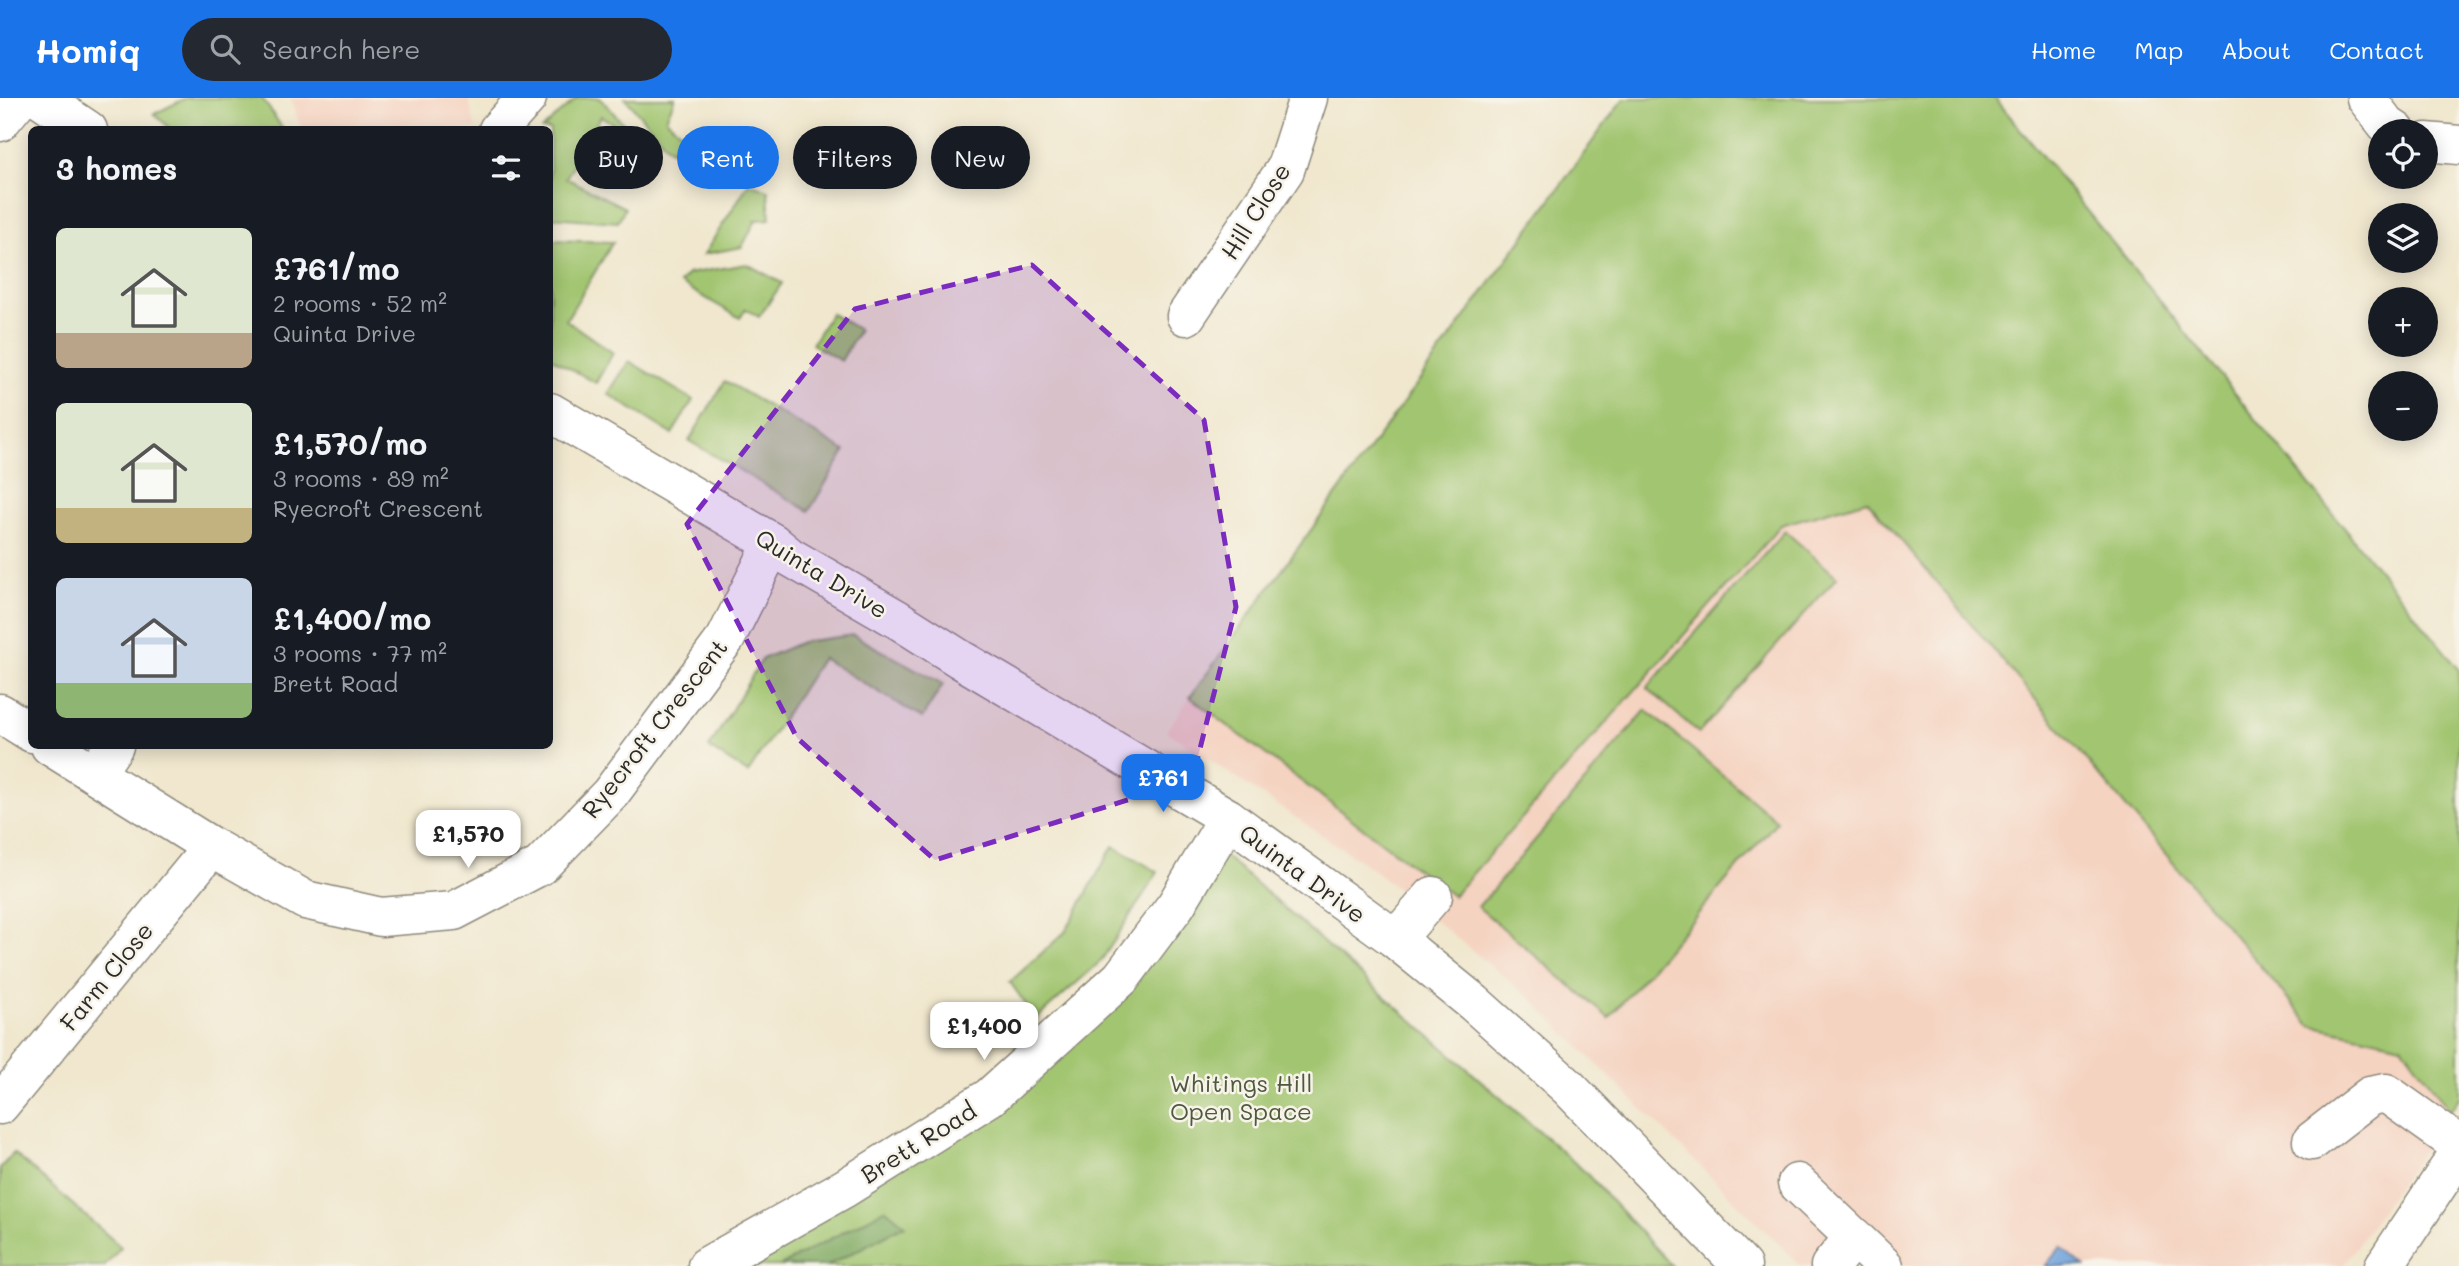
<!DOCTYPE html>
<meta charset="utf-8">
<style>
body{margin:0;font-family:Mali,sans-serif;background:#242831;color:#f1f3f6;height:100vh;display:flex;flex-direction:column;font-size:26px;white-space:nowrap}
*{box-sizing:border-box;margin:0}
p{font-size:23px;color:#9ea1a6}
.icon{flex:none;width:38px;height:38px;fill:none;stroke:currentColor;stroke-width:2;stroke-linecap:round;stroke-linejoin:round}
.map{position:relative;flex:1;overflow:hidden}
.drawer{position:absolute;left:28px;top:28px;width:525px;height:623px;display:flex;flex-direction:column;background:#171b24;border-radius:10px;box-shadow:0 4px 18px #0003}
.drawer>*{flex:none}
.hud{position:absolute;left:574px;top:28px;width:665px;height:63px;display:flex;gap:14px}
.fabs{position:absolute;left:2368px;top:21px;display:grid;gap:14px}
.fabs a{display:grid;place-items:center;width:70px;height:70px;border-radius:50%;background:#171b24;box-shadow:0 4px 18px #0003;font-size:35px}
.price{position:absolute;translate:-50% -60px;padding:0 16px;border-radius:14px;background:#fff;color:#222;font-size:23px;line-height:46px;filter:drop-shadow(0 2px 4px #0008)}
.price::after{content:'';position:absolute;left:50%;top:42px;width:21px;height:16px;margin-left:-10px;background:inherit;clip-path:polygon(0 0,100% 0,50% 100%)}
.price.current{background:#1a73e8;color:#fff}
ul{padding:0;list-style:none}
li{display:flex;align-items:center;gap:21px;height:175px;padding:0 28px}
li span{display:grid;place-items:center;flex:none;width:196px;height:140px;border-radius:10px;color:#555}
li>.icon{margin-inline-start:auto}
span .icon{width:84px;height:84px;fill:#fffc;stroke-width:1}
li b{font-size:30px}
h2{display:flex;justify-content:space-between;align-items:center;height:84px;padding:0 28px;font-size:30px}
.pill{padding:0 24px;border-radius:32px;background:#171b24;box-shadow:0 4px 18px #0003;font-size:24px;line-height:63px}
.pill.current{background:#1a73e8;color:#fff}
header{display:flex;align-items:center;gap:42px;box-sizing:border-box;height:98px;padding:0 35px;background:#1a73e8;color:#fff}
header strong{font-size:33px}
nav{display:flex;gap:38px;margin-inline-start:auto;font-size:24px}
.search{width:490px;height:63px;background:#242831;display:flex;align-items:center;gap:18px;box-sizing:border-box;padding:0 24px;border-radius:38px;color:#9ea1a6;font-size:26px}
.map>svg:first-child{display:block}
</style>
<header>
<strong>Homiq</strong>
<div class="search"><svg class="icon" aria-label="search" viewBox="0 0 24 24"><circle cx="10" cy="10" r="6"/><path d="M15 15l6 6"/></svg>Search here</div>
<nav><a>Home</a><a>Map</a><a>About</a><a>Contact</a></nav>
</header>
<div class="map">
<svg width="2459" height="1168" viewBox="0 0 2459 1168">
<rect width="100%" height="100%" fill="#f7f3e8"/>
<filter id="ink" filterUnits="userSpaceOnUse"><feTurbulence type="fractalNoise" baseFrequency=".0143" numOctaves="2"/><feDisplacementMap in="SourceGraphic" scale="14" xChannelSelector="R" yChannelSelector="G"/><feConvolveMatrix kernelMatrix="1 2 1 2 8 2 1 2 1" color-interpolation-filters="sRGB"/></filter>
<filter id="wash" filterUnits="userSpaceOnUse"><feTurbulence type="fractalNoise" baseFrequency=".00686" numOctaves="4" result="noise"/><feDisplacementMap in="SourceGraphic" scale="28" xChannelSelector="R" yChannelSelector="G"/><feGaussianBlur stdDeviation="1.57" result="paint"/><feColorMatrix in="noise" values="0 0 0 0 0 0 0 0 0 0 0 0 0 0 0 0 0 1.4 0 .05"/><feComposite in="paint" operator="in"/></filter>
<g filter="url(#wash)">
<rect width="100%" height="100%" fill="#f0e7ce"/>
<!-- built -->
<g fill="#f5d3c1">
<polygon points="291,0 468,0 476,31 301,31"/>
<polygon points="1624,0 1995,0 2459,571 2459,1000 2343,1168 1801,1168 1530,900 1374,772 1166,633"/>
</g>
<!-- green -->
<g fill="#a1c56f" stroke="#66784d" stroke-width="2">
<polygon points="186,0 262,0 283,31 171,31 154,16"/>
<polygon points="577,0 600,0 639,43 601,18 566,80 625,110 618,124 550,119 550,32 542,31"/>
<polygon points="625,0 675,0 666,21 682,35 671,53"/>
<polygon points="1624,0 1995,0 2459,571 2459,1000 2450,1013 2402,947 2310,927 1867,402 1781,427 1453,798 1190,599"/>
<polygon points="749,85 768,92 770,121 756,122 742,149 704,156"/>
<polygon points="550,142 613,144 566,222 613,255 596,285 550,259"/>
<polygon points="747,166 782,185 759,219 746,211 740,220 680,185 688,176"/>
<polygon points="831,215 859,232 841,263 812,246"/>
<polygon points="629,263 693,302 672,336 608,296"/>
<polygon points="725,283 845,353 809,413 689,343"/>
<polygon points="1785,433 1837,479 1699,635 1647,590"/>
<polygon points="853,537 943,586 922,620 822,560 748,675 709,650 762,561 802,544"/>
<polygon points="1646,612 1777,723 1609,920 1478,809"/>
<polygon points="1212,747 1584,1073 1672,1168 707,1168 845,1090 1121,880"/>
<polygon points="1113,748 1158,774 1101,863 1036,921 1010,884 1065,834"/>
<polygon points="14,1055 121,1149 105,1168 0,1168 0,1070"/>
</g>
<!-- forest -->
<polygon fill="#80aa62" stroke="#566a46" stroke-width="2" points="886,1111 905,1127 827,1168 780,1168"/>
<!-- water -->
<polygon fill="#71a3dc" stroke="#4e6784" stroke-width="2" points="2061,1149 2084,1168 2045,1168"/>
</g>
<g filter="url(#ink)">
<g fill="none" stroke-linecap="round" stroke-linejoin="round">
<defs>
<g id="minor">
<polyline points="40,0 88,32"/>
<polyline points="2366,0 2387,27 2396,33"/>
<polyline points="0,24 20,0"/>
<polyline points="498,32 527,0"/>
<polyline points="2426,44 2459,47"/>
<polyline points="1186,218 1285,72 1308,0"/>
<polyline points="550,314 773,445 790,459 897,521 960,561 1228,720 1394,840 1474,905 1568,989 1742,1168"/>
<polyline points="0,615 32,635"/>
<polyline points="50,648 212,749 305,802 381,819 454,813 540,768 610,696 726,540 773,445"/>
<polyline points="95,676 114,648"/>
<polyline points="1396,841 1433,798"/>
<polyline points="0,1007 212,749"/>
<polyline points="2312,1043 2370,998 2386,995 2459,1047"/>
<polyline points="1797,1085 1884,1168"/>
<polyline points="707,1168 845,1090 990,999 1121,880 1176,807 1228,720"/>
<polyline points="1830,1168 1854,1139"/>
<polyline points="2384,1168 2459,1055"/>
</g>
</defs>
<!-- minor casing -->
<use href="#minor" stroke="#8e897c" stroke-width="41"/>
<!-- minor -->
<use href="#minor" stroke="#fff" stroke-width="38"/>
</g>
</g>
<!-- marked area -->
<path fill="#7b2cbf" fill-opacity="0.2" stroke="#7b2cbf" stroke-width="5" stroke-dasharray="14 9" stroke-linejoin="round" d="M1032,167L1204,322L1236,509L1192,682L935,762L797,640L687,426L855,211Z"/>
<g text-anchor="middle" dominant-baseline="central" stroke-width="5" stroke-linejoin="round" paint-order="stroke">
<!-- street labels -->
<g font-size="24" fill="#2b2b2b" stroke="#f7f3e8">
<text transform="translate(1255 113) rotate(-58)">Hill Close</text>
<text transform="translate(822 475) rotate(31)">Quinta Drive</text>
<text transform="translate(654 630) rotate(-52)">Ryecroft Crescent</text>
<text transform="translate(1303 775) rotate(36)">Quinta Drive</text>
<text transform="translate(106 878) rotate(-51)">Farm Close</text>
<text transform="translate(918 1044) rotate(-32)">Brett Road</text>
</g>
<!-- park labels -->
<g font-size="24" fill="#4e593f" stroke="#f7f3e8">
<text x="1241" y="984">Whitings Hill<tspan x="1241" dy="28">Open Space</tspan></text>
</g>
</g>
</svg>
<div class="fabs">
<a><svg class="icon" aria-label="locate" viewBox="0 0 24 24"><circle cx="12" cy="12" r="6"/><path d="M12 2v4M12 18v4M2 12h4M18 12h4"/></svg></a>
<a><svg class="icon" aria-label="layers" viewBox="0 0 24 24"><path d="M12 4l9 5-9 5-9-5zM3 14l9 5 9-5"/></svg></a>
<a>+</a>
<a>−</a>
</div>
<b class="price current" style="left:1163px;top:716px">£761</b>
<b class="price" style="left:468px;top:772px">£1,570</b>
<b class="price" style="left:984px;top:964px">£1,400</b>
<div class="hud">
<a class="pill">Buy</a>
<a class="pill current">Rent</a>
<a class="pill">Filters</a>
<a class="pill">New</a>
</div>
<section class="drawer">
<h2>3 homes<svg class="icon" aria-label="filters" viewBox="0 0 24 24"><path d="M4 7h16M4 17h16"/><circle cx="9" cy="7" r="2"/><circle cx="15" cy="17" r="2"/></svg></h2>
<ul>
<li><span style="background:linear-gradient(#dfe7d0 75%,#b9a48a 0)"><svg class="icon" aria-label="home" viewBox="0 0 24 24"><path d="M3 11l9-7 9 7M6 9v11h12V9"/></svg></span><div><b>£761/mo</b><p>2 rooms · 52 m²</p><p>Quinta Drive</p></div></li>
<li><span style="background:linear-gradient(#dfe7d0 75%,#c2b280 0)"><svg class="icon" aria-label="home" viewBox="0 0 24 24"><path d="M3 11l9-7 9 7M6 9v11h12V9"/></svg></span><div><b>£1,570/mo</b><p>3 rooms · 89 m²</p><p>Ryecroft Crescent</p></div></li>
<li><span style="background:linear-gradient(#c9d6e8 75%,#8fb573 0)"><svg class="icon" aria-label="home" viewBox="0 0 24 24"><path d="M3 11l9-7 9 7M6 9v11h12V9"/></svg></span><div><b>£1,400/mo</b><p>3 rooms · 77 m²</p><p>Brett Road</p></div></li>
</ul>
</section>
</div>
